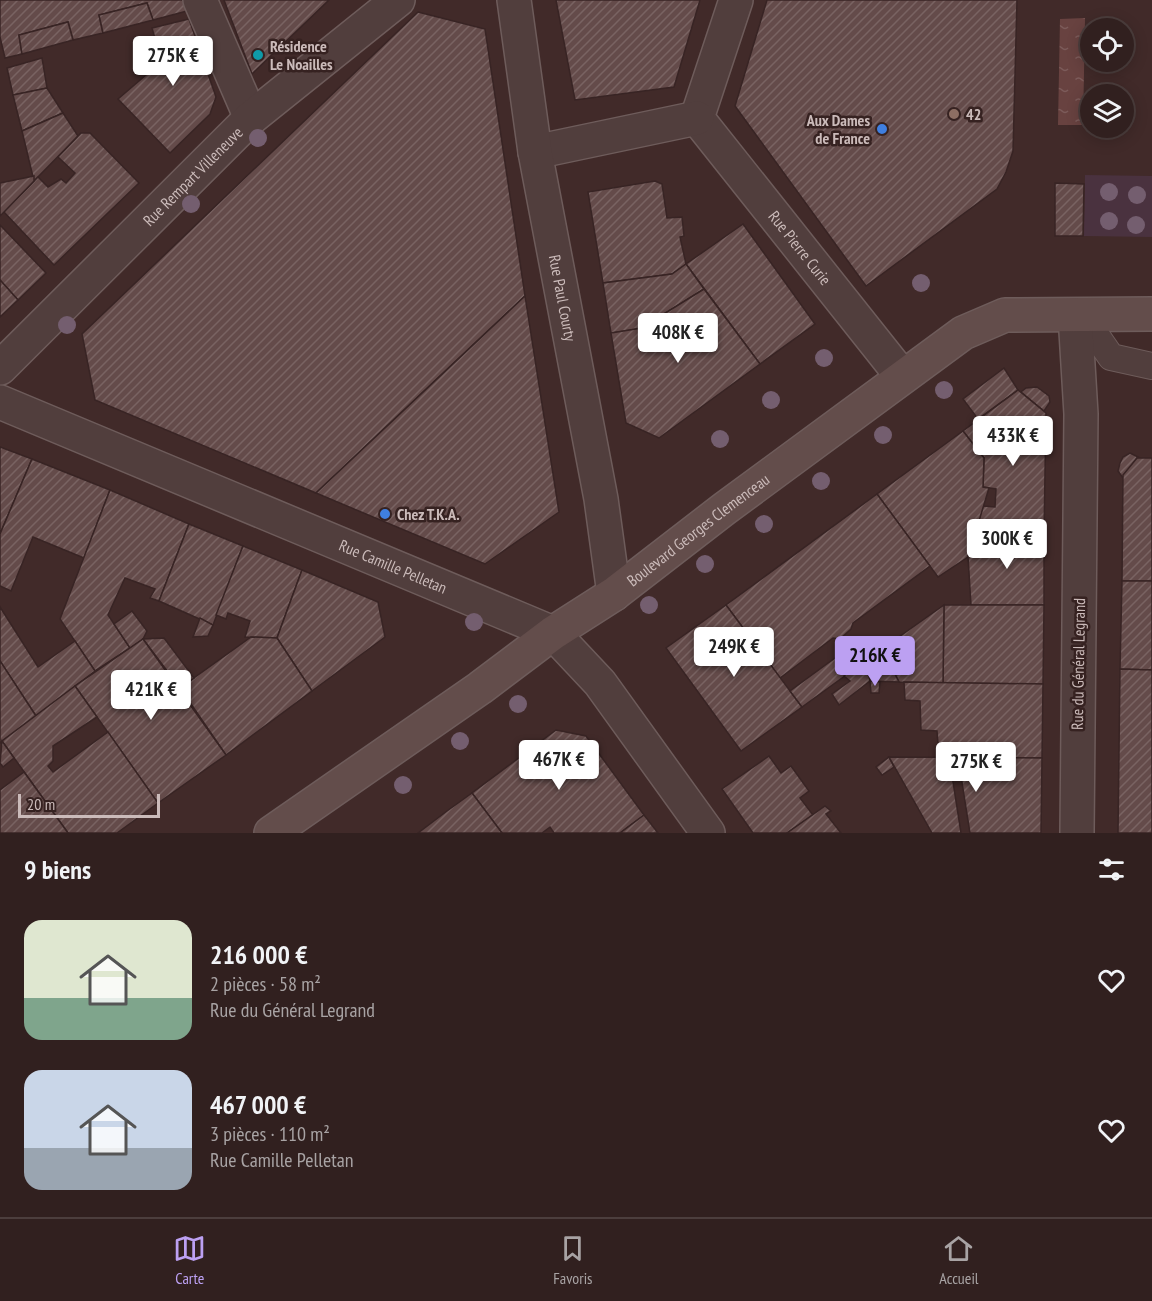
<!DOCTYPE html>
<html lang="fr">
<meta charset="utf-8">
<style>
body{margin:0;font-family:"PT Sans Narrow",sans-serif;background:#392828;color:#f1f3f6;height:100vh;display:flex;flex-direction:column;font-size:22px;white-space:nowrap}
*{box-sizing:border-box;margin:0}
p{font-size:20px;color:#a8a3a4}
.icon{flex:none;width:33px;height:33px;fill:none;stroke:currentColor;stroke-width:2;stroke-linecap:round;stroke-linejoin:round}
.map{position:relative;height:833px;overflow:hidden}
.panel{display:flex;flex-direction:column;background:#31201f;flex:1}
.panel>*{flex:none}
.tools{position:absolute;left:1080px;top:18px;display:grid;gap:12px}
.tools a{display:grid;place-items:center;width:54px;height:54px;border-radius:50%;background:#31201f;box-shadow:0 3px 15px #0003,0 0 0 2px #4c3e3d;font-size:30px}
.scale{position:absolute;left:18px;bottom:15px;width:142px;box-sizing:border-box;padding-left:6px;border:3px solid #cbbbba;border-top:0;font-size:16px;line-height:21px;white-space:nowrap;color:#cbbbba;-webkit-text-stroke:4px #362221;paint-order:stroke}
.price{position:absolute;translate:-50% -51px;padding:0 14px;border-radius:6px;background:#fff;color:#222;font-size:20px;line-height:39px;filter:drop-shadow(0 2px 3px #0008)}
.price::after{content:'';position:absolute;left:50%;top:36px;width:18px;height:14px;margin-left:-9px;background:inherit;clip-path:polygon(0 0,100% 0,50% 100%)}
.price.current{background:#bca0f2;color:#111}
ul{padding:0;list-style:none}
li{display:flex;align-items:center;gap:18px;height:150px;padding:0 24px}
li span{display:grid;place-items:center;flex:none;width:168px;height:120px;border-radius:18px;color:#555}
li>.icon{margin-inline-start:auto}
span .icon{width:72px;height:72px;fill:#fffc;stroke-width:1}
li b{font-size:26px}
h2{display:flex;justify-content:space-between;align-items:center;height:72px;padding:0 24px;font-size:26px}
.tab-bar{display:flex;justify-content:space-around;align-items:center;height:84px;border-top:2px solid #4c3e3d;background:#31201f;font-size:16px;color:#a8a3a4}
.tab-bar a{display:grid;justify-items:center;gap:3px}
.tab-bar .current{color:#bca0f2}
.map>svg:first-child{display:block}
</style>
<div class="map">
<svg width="1152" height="833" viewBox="0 0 1152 833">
<defs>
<pattern id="water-ripples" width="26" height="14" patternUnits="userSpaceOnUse" patternTransform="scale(1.5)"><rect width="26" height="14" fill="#684240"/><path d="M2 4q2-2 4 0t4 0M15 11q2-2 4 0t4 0" fill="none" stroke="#7c5b5a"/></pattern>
<pattern id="building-hatch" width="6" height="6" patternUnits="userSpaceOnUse" patternTransform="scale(1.5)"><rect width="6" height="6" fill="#644b4a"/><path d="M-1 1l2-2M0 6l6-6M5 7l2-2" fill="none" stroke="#796362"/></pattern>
</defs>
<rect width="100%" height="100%" fill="#412a29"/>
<!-- green -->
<polygon fill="#4a323f" points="1085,175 1152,176 1152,237 1084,236"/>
<!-- water -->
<polygon fill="url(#water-ripples)" points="1085,18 1083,125 1058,125 1060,19"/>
<!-- building -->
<g fill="url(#building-hatch)" stroke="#382424" stroke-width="1.5">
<polygon points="0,0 183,0 187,11 153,20 147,3 99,15 103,33 73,40 68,22 19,35 22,54 5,58 0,37"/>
<polygon points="224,0 329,0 252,74"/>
<polygon points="556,0 700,0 674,87 575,100"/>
<polygon points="767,0 1017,0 1013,151 1006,172 997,189 866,286 735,106"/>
<polygon points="147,3 153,20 103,33 99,15"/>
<polygon points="418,12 485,29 525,296 316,493 95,400 82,334"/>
<polygon points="189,19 216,97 210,114 170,153 118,99 147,74 149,62 160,56 152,28"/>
<polygon points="68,22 73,40 22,54 19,35"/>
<polygon points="42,58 47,88 13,95 7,68"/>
<polygon points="47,88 63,113 22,131 13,95"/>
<polygon points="63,113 78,136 34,181 22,131"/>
<polygon points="81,133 90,133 139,183 54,265 4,212 38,177 48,187 61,179 66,183 75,173 58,157"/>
<polygon points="34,176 34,181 0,216 0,183"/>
<polygon points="655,181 662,184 667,218 682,217 684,236 680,237 686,264 672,274 603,283 588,192"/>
<polygon points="1055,183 1084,184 1083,236 1055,236"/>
<polygon points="743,224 815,324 760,364 686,264"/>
<polygon points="0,225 46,273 18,300 0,280"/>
<polygon points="686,264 704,289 654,320 655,326 611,333 603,283 672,274"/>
<polygon points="0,280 18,300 0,317"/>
<polygon points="704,289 760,364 659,438 626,423 611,333 655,326 654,320"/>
<polygon points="525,296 559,512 485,564 316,493"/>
<polygon points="1004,368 1018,390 978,419 963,399"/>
<polygon points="1037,387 1049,396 1050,402 1044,411 1021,392 1026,388"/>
<polygon points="1018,390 1046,413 1044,535 974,535 983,506 995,507 996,489 983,487 984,458 963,431"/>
<polygon points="963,431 984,458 983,487 989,488 968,557 938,577 877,494"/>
<polygon points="0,447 32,459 0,534"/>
<polygon points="1130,453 1140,458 1137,458 1123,478 1118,471 1120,463 1123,457"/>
<polygon points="1137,458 1152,458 1152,581 1122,581 1123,475"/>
<polygon points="32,459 110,490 84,558 33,537 11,591 0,586 0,534"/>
<polygon points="110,490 189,524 159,601 150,598 155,589 125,578 108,615 130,648 95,671 60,619"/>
<polygon points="877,494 930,566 853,623 851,629 840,639 833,638 780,678 726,605"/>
<polygon points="189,524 243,546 213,625 159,601"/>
<polygon points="974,535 1044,535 1044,605 971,605 968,557"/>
<polygon points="243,546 302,570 277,638 245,637 250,621 228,613 226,619 216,615"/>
<polygon points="302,570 378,602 385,637 312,691 277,638"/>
<polygon points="1122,581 1152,581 1152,670 1120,669"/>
<polygon points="726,605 802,707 741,751 666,648"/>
<polygon points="944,605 1044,605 1043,684 943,683"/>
<polygon points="944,605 943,683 899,682 882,649"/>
<polygon points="0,607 38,667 75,641 95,671 36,716 0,661"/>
<polygon points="132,611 147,631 143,639 130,648 114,624"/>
<polygon points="200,618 213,625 208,636 193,637"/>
<polygon points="251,637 277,638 312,691 226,755 180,688"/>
<polygon points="164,638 194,678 180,688 143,639"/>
<polygon points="143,639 226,755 158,803 75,686"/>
<polygon points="882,649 899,682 870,681 865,660"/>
<polygon points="844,656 853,670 802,707 790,691 835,658"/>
<polygon points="865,660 870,681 839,705 832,694 850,681 844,676"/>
<polygon points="0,661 36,716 0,743"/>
<polygon points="1120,669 1152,670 1152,833 1118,833"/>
<polygon points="870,681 880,682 879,693 871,693"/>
<polygon points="904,682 1043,684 1042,758 939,758 937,731 921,730 920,701 905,700"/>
<polygon points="75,686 97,717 53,746 53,761 48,766 53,772 108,732 158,803 117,833 68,833 2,741"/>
<polygon points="556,730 586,736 644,815 620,833 554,833 550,827 542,833 502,833 472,793"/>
<polygon points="2,741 14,758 3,767 0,763"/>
<polygon points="769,756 781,773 791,766 809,791 800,798 813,815 787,833 753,833 722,789"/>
<polygon points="889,757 894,767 882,775 876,767"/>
<polygon points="889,757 1042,758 1041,833 970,833 960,770 951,769 961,833 932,833"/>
<polygon points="24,772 68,833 0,833 0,790"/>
<polygon points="472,793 502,833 418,833 447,811"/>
<polygon points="825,806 831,811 826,814 841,833 787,833"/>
<polygon points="644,815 658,833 620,833"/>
</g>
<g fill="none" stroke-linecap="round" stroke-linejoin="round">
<defs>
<polyline id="service" points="1075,315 1091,328 1111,357 1152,366"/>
<g id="pedestrian">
<path id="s1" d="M736,0L697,118L902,376"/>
<polyline points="535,152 697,118"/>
</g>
<g id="minor">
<polyline points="200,0 251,118"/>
<polyline points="1075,315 1081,414 1077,833"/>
<path id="s2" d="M0,368L251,118L398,0"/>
<path id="s3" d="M0,402L553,633L600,683L708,833"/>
</g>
<g id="tertiary">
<path id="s4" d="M514,0L535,152L601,499L614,594"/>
</g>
<g id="secondary">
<path id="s5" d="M271,833L480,688L553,633L614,594L724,509L963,333L1005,315L1152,314"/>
</g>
</defs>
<!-- service casing -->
<use href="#service" stroke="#6e5c5b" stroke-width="28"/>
<!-- pedestrian casing -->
<use href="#pedestrian" stroke="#6e5c5b" stroke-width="36"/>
<!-- minor casing -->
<use href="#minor" stroke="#6e5c5b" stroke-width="36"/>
<!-- tertiary casing -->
<use href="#tertiary" stroke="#6e5c5b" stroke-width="36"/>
<!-- secondary casing -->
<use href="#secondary" stroke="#6e5c5b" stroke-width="36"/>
<!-- service -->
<use href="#service" stroke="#513e3d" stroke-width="26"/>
<!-- pedestrian -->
<use href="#pedestrian" stroke="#513e3d" stroke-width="33"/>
<!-- minor -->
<use href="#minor" stroke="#513e3d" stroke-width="33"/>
<!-- tertiary -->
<use href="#tertiary" stroke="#513e3d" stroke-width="33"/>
<!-- secondary -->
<use href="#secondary" stroke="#634d4b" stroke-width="33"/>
</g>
<!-- trees -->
<g fill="#745e6f">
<circle cx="258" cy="138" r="9"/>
<circle cx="1109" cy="192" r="9"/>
<circle cx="1137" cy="195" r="9"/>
<circle cx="191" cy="204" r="9"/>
<circle cx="1109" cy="221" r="9"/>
<circle cx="1136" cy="225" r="9"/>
<circle cx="921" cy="283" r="9"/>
<circle cx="67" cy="325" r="9"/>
<circle cx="824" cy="358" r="9"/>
<circle cx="944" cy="390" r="9"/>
<circle cx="771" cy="400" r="9"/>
<circle cx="883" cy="435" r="9"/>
<circle cx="720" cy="439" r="9"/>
<circle cx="821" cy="481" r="9"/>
<circle cx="764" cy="524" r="9"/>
<circle cx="705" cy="564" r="9"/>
<circle cx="649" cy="605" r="9"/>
<circle cx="474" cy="622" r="9"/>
<circle cx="518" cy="704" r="9"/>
<circle cx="460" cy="741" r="9"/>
<circle cx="403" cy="785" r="9"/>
</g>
<!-- markers -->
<circle fill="#0f9aa8" stroke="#362221" stroke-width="2" cx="258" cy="55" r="6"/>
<circle fill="#8d6e63" stroke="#362221" stroke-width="2" cx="954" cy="114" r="6"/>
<g fill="#3f7fe0" stroke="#362221" stroke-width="2">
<circle cx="882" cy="129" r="6"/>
<circle cx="385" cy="514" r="6"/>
</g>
<g text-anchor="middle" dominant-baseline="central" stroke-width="5" stroke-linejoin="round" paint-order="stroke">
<!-- poi labels -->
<g font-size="16" font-weight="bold" fill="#cbbbba" stroke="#362221" text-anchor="start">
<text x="270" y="46">Résidence<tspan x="270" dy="18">Le Noailles</tspan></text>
<text x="966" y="114">42</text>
<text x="870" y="120" text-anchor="end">Aux Dames<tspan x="870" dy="18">de France</tspan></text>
<text x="397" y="514">Chez T.K.A.</text>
</g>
<!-- street labels -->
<g font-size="16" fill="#cbbbba" stroke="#362221">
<text stroke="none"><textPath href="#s2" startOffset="272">Rue Rempart Villeneuve</textPath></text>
<text stroke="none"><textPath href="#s1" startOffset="290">Rue Pierre Curie</textPath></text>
<text stroke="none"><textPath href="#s4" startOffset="302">Rue Paul Courty</textPath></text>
<text stroke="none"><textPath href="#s5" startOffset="524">Boulevard Georges Clemenceau</textPath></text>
<text stroke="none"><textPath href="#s3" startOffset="426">Rue Camille Pelletan</textPath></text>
<text transform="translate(1078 664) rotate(-89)">Rue du Général Legrand</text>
</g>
</g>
</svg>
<div class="tools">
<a><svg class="icon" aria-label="locate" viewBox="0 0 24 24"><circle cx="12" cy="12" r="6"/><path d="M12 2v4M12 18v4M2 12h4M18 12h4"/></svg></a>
<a><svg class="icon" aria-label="layers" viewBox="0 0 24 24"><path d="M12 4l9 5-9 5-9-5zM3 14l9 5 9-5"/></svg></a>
</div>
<div class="scale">20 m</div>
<b class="price" style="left:173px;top:87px">275K €</b>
<b class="price" style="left:678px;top:364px">408K €</b>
<b class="price" style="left:1013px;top:467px">433K €</b>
<b class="price" style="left:1007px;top:570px">300K €</b>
<b class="price" style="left:734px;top:678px">249K €</b>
<b class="price current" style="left:875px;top:687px">216K €</b>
<b class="price" style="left:151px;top:721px">421K €</b>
<b class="price" style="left:559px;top:791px">467K €</b>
<b class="price" style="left:976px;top:793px">275K €</b>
</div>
<section class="panel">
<h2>9 biens<svg class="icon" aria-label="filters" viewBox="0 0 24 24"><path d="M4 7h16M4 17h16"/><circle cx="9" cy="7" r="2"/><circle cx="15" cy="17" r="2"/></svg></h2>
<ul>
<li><span style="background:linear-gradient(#dfe7d0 65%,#7fa58c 0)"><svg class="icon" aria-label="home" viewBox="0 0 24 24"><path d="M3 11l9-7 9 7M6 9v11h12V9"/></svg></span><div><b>216 000 €</b><p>2 pièces · 58 m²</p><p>Rue du Général Legrand</p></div><svg class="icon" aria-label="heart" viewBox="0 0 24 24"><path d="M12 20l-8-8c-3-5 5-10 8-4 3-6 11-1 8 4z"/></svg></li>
<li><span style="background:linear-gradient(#c9d6e8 65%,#9aa5b1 0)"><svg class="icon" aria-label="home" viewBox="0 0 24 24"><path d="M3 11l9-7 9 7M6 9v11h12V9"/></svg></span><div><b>467 000 €</b><p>3 pièces · 110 m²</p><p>Rue Camille Pelletan</p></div><svg class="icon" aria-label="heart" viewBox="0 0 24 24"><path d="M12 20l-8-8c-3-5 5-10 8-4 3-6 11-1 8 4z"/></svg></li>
</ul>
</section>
<nav class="tab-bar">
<a class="current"><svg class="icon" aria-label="map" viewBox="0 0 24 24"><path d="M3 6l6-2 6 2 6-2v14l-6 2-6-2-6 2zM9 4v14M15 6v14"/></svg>Carte</a>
<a><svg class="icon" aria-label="saved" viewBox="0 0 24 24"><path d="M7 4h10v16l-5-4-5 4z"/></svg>Favoris</a>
<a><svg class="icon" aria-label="home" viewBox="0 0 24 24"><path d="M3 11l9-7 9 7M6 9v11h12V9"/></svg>Accueil</a>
</nav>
